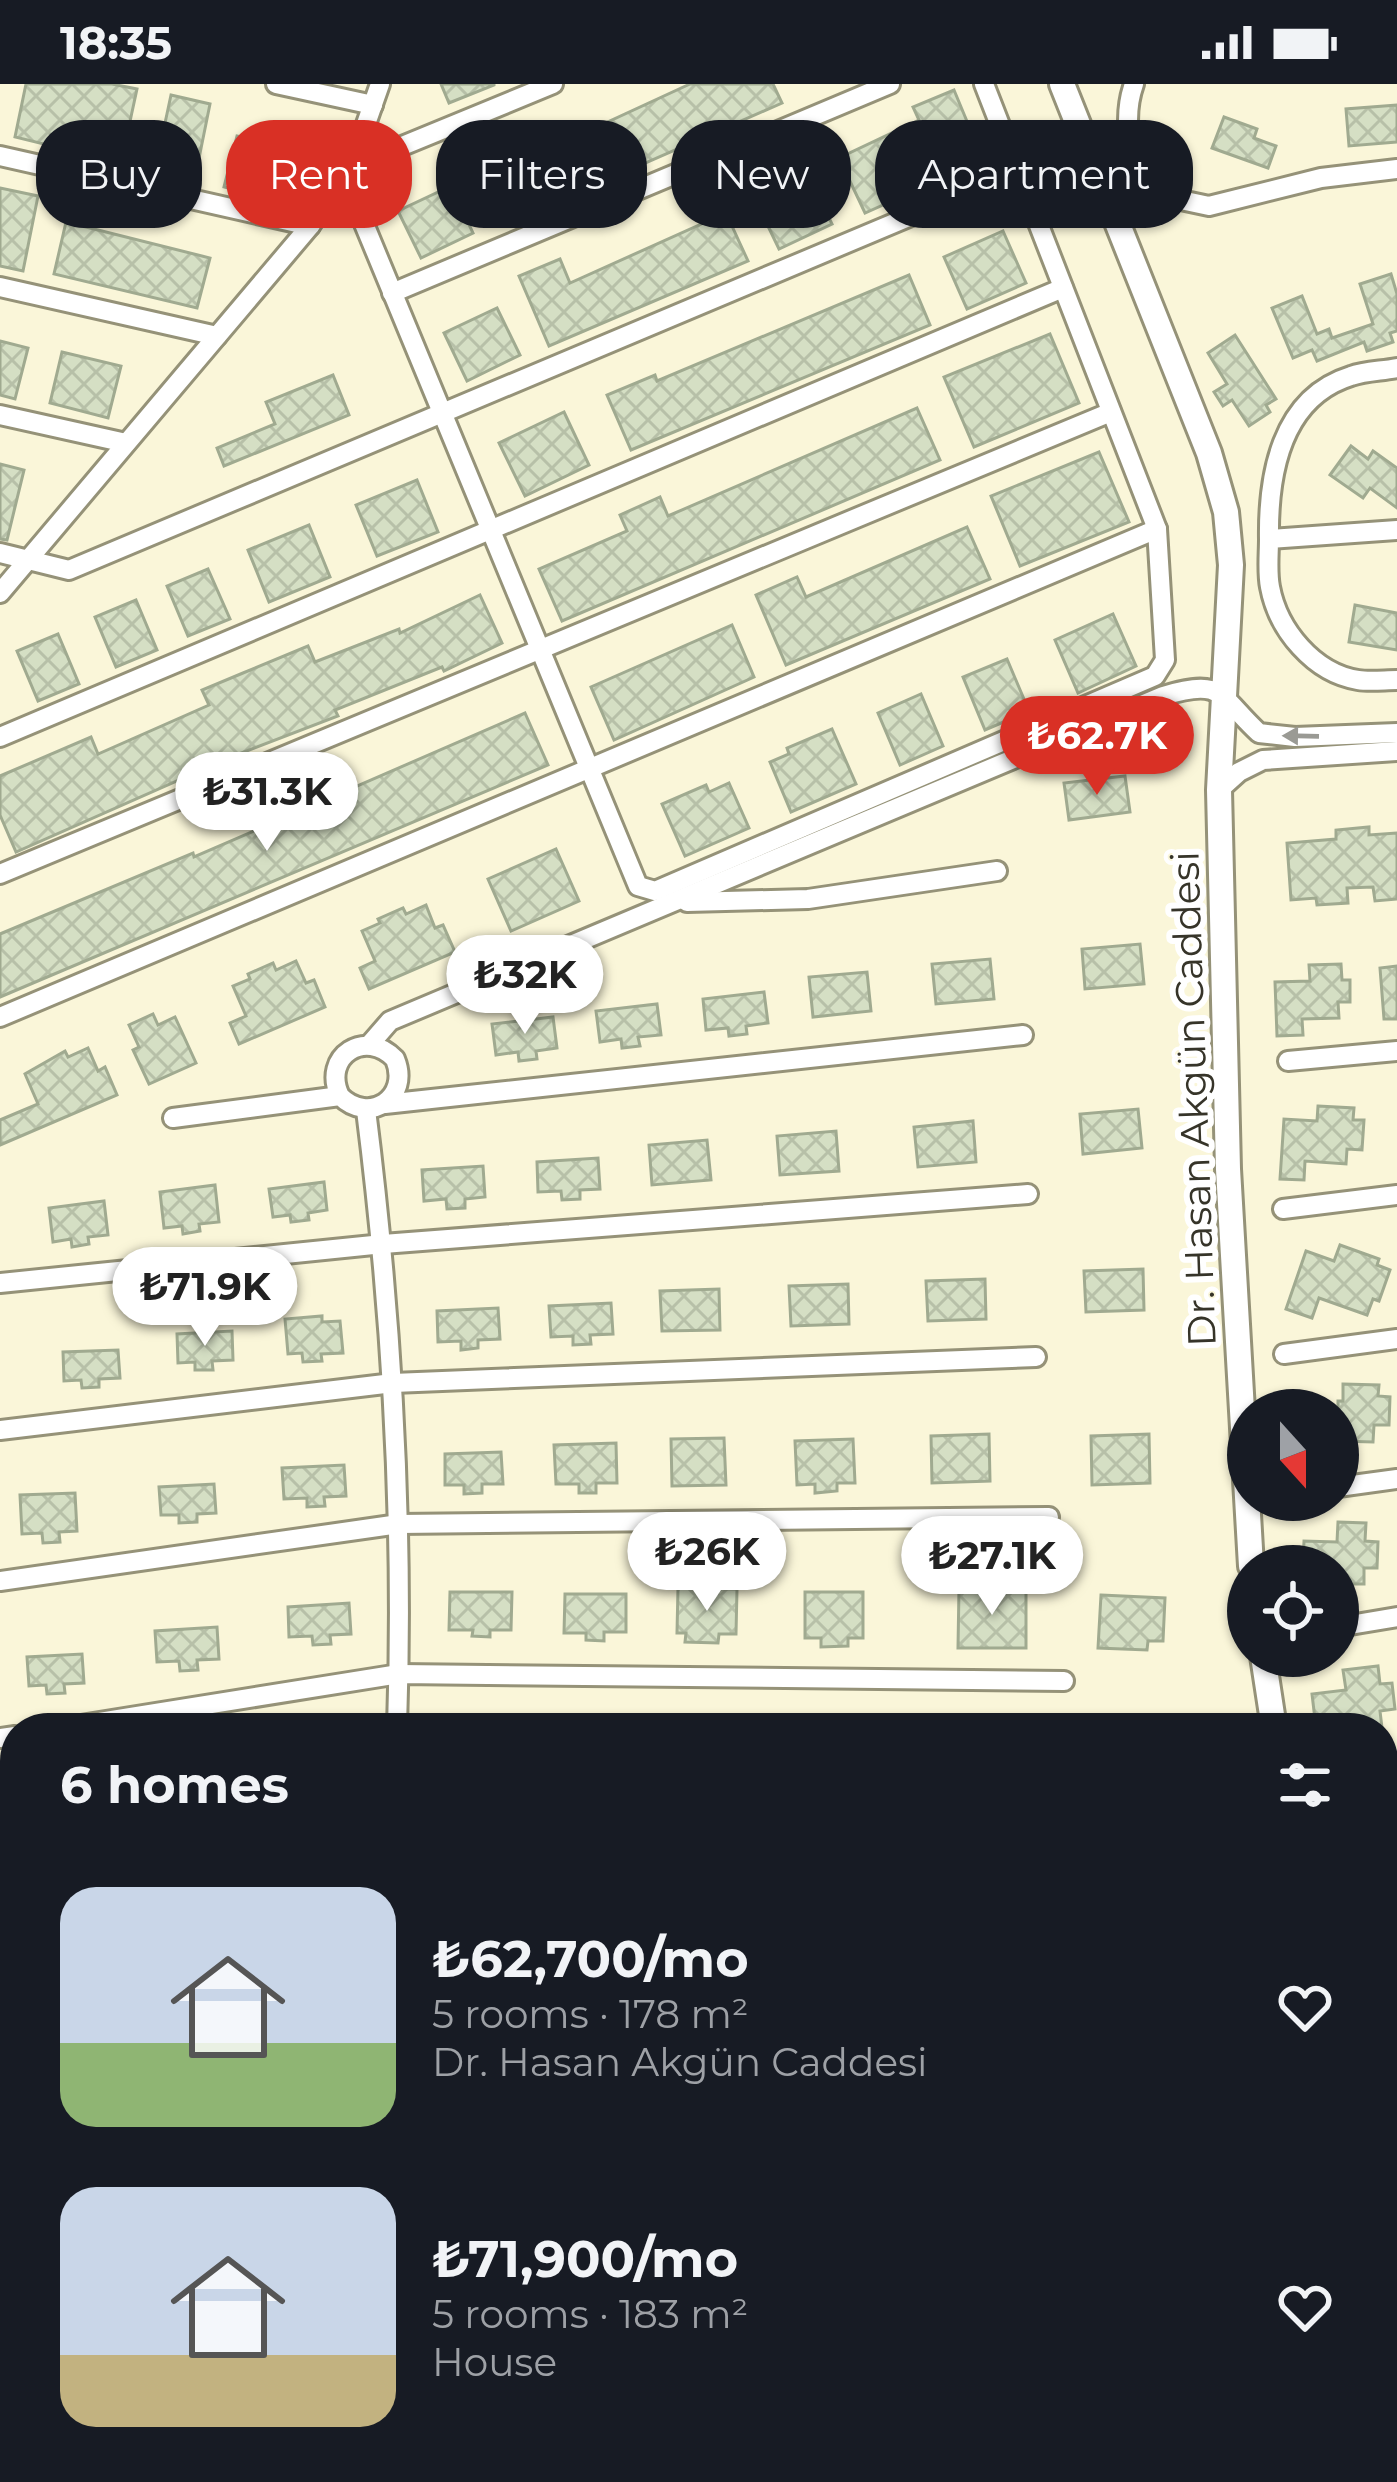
<!DOCTYPE html>
<meta charset="utf-8">
<style>
body{margin:0;font-family:Montserrat,sans-serif;background:#20242c;color:#f1f3f6;height:100vh;display:flex;flex-direction:column;font-size:45px;white-space:nowrap}
*{box-sizing:border-box;margin:0}
p{font-size:39px;color:#9ea1a6}
.icon{flex:none;width:66px;height:66px;fill:none;stroke:currentColor;stroke-width:2;stroke-linecap:round;stroke-linejoin:round}
.map{position:relative;flex:1;overflow:hidden}
.sheet{position:absolute;left:0px;top:1629px;width:1398px;height:771px;display:flex;flex-direction:column;background:#171b24;border-radius:48px 48px 0 0;box-shadow:0 3px 9px #0004}
.sheet>*{flex:none}
.guide{position:absolute;left:36px;top:36px;width:1326px;height:108px;display:flex;gap:24px}
.needle{width:78px;rotate:159deg}
.controls{position:absolute;left:1227px;top:1305px;display:grid;gap:24px}
.controls a{display:grid;place-items:center;width:132px;height:132px;border-radius:50%;background:#171b24;box-shadow:0 3px 9px #0004;font-size:60px}
.price{position:absolute;translate:-50% -102px;padding:0 27px;border-radius:42px;background:#fff;color:#222;font-size:39px;line-height:78px;filter:drop-shadow(0 3px 6px #0008)}
.price::after{content:'';position:absolute;left:50%;top:72px;width:36px;height:27px;margin-left:-18px;background:inherit;clip-path:polygon(0 0,100% 0,50% 100%)}
.price.on{background:#d93025;color:#fff}
ul{padding:0;list-style:none}
li{display:flex;align-items:center;gap:36px;height:300px;padding:0 60px}
li span{display:grid;place-items:center;flex:none;width:336px;height:240px;border-radius:36px;color:#555}
li>.icon{margin-inline-start:auto}
span .icon{width:144px;height:144px;fill:#fffc;stroke-width:1}
li b{font-size:51px}
h2{display:flex;justify-content:space-between;align-items:center;height:144px;padding:0 60px;font-size:51px}
.chip{padding:0 42px;border-radius:48px;background:#171b24;box-shadow:0 3px 9px #0004;font-size:42px;line-height:108px}
.chip.on{background:#d93025;color:#fff}
.status{display:flex;justify-content:space-between;align-items:center;height:84px;padding:0 60px;background:#171b24;direction:ltr}
.status svg{height:33px;fill:currentColor}
.map>svg:first-child{display:block}
</style>
<div class="status"><b>18:35</b><svg viewBox="0 0 49 12"><path d="M0 12V9h3v3zM5 12V6h3v6zM10 12V3h3v9zM15 12V0h3v12zM26 1h20v11H26zM47 4h2v5h-2z"/></svg></div>
<div class="map">
<svg width="1397" height="2398" viewBox="0 0 1397 2398">
<defs>
<pattern id="building-cross-hatch" width="8" height="8" patternUnits="userSpaceOnUse" patternTransform="scale(3)"><rect width="8" height="8" fill="#d5dfc4"/><path d="M0 0l8 8M0 8l8-8" fill="none" stroke="#b7c0a8"/></pattern>
</defs>
<rect width="100%" height="100%" fill="#faf6d9"/>
<!-- building -->
<g fill="url(#building-cross-hatch)" stroke="#a0aa90" stroke-width="3">
<polygon points="26,0 112,0 137,5 121,79 15,53"/>
<polygon points="441,0 494,0 494,1 449,19"/>
<polygon points="690,0 773,0 782,19 502,142 473,72 513,55 523,77"/>
<polygon points="954,6 983,76 865,129 839,74 919,36 913,23"/>
<polygon points="171,11 210,20 195,94 155,86"/>
<polygon points="1397,21 1397,58 1349,62 1346,25"/>
<polygon points="1224,33 1257,45 1254,54 1276,62 1268,84 1212,64"/>
<polygon points="237,52 296,67 283,118 224,103"/>
<polygon points="806,86 832,140 779,165 753,111"/>
<polygon points="451,102 473,149 421,174 398,127"/>
<polygon points="0,104 38,112 23,187 0,182"/>
<polygon points="726,129 748,177 549,262 519,192 560,175 570,199"/>
<polygon points="66,138 210,174 197,224 54,190"/>
<polygon points="1003,147 1026,199 967,225 944,173"/>
<polygon points="1391,190 1397,210 1397,247 1390,249 1393,258 1367,267 1364,258 1317,277 1312,266 1293,274 1272,224 1302,212 1317,250 1329,245 1332,254 1373,240 1360,200"/>
<polygon points="909,191 930,241 631,366 607,311 655,291 657,297"/>
<polygon points="497,224 520,271 467,297 444,249"/>
<polygon points="1050,250 1079,319 974,363 944,293"/>
<polygon points="1235,251 1276,315 1266,321 1270,328 1249,342 1232,316 1223,322 1214,308 1227,300 1208,269"/>
<polygon points="0,257 28,264 15,315 0,311"/>
<polygon points="62,268 121,282 108,334 50,319"/>
<polygon points="333,291 349,331 224,382 217,364 275,340 266,318"/>
<polygon points="917,324 940,376 562,537 539,485 627,447 620,431 660,413 668,432"/>
<polygon points="564,328 589,381 525,412 499,359"/>
<polygon points="1351,362 1368,375 1373,367 1397,384 1397,424 1370,404 1363,414 1330,391"/>
<polygon points="1099,368 1129,438 1020,482 991,412"/>
<polygon points="0,380 24,386 7,456 0,455"/>
<polygon points="417,396 438,448 377,472 356,421"/>
<polygon points="309,441 330,493 269,518 248,466"/>
<polygon points="967,443 990,495 786,581 756,511 797,493 806,513"/>
<polygon points="208,485 230,535 188,552 167,502"/>
<polygon points="480,511 502,559 444,587 442,583 335,626 338,632 231,673 16,768 0,731 0,692 91,653 98,670 209,621 202,606 243,589 308,562 315,578 399,545 400,549"/>
<polygon points="136,516 157,566 116,583 95,533"/>
<polygon points="1355,521 1397,529 1397,566 1349,558"/>
<polygon points="1113,530 1136,582 1078,609 1055,556"/>
<polygon points="732,541 754,593 614,656 591,603"/>
<polygon points="58,550 79,600 38,617 17,567"/>
<polygon points="1007,575 1029,627 985,646 963,593"/>
<polygon points="921,610 943,662 900,681 878,629"/>
<polygon points="525,629 548,681 0,913 0,850 193,769 194,773"/>
<polygon points="832,645 856,700 791,728 770,678 789,670 787,664"/>
<polygon points="1125,692 1130,728 1069,736 1064,699"/>
<polygon points="729,699 749,744 685,772 662,720 706,701 709,708"/>
<polygon points="1369,743 1369,751 1397,749 1397,815 1375,817 1373,803 1347,804 1348,819 1317,821 1316,814 1291,816 1287,759 1336,755 1336,746"/>
<polygon points="556,765 579,817 511,847 488,795"/>
<polygon points="426,821 435,844 443,841 455,868 369,905 360,884 375,877 362,847 380,839 378,835 403,824 406,830"/>
<polygon points="1140,860 1144,900 1085,905 1082,865"/>
<polygon points="990,875 994,915 936,920 932,880"/>
<polygon points="296,877 306,899 314,896 325,923 239,960 230,939 246,932 233,902 250,895 248,890 273,879 276,886"/>
<polygon points="1341,880 1342,896 1350,896 1350,918 1338,918 1339,934 1302,935 1303,951 1277,952 1275,898 1310,897 1309,881"/>
<polygon points="1397,882 1397,935 1384,935 1380,884"/>
<polygon points="867,888 871,927 813,933 809,893"/>
<polygon points="764,908 768,939 746,942 747,950 729,952 728,944 706,946 703,915"/>
<polygon points="657,920 661,951 638,953 640,962 622,964 621,955 600,958 596,927"/>
<polygon points="153,930 158,941 175,933 196,979 149,1000 133,966 139,963 129,941"/>
<polygon points="553,933 557,964 536,967 537,975 519,977 518,968 496,971 492,940"/>
<polygon points="88,964 98,987 105,983 117,1011 0,1061 0,1036 38,1020 25,990 65,967 68,973"/>
<polygon points="1318,1022 1354,1024 1353,1036 1364,1036 1362,1066 1347,1065 1346,1080 1305,1077 1304,1096 1280,1095 1284,1035 1317,1037"/>
<polygon points="1138,1025 1142,1064 1083,1070 1080,1030"/>
<polygon points="973,1037 976,1078 918,1083 914,1043"/>
<polygon points="836,1047 839,1087 780,1091 777,1052"/>
<polygon points="707,1056 711,1096 652,1101 649,1061"/>
<polygon points="598,1074 600,1105 580,1106 580,1115 562,1116 561,1107 538,1108 537,1078"/>
<polygon points="483,1082 485,1113 465,1115 465,1124 447,1125 446,1115 424,1117 422,1086"/>
<polygon points="324,1098 327,1126 308,1129 309,1136 291,1138 290,1131 273,1133 269,1105"/>
<polygon points="215,1101 219,1138 199,1140 200,1147 183,1150 182,1142 164,1144 160,1108"/>
<polygon points="104,1117 108,1151 88,1153 89,1160 72,1163 71,1155 53,1158 49,1124"/>
<polygon points="1340,1161 1379,1175 1377,1181 1390,1186 1379,1217 1373,1215 1367,1231 1319,1214 1312,1234 1286,1225 1306,1167 1334,1177"/>
<polygon points="1143,1185 1144,1226 1086,1228 1084,1187"/>
<polygon points="985,1195 986,1235 928,1237 926,1197"/>
<polygon points="848,1200 849,1240 791,1242 789,1202"/>
<polygon points="719,1205 720,1246 662,1247 660,1207"/>
<polygon points="611,1219 613,1250 590,1251 591,1260 573,1261 573,1252 551,1253 549,1222"/>
<polygon points="498,1224 500,1255 478,1256 478,1264 461,1266 461,1257 438,1258 437,1227"/>
<polygon points="322,1232 322,1238 340,1237 343,1269 321,1270 322,1277 303,1278 302,1269 288,1270 285,1235"/>
<polygon points="232,1247 233,1276 212,1277 213,1286 195,1286 195,1278 178,1279 177,1250"/>
<polygon points="118,1266 120,1294 99,1295 99,1303 82,1304 81,1296 64,1297 63,1268"/>
<polygon points="1343,1300 1379,1301 1378,1312 1390,1313 1389,1341 1374,1341 1373,1358 1338,1357 1338,1317 1343,1317"/>
<polygon points="989,1350 990,1397 932,1399 931,1352"/>
<polygon points="1149,1350 1150,1399 1092,1401 1091,1352"/>
<polygon points="724,1354 726,1401 672,1402 671,1355"/>
<polygon points="853,1355 855,1399 837,1399 837,1407 815,1409 815,1400 797,1401 795,1357"/>
<polygon points="616,1359 617,1399 596,1399 596,1409 579,1409 579,1400 556,1400 554,1361"/>
<polygon points="501,1368 503,1400 482,1400 482,1409 464,1410 464,1401 445,1401 445,1370"/>
<polygon points="344,1381 346,1412 324,1413 325,1422 307,1423 307,1414 284,1415 282,1384"/>
<polygon points="214,1400 216,1429 197,1430 197,1438 179,1439 179,1431 161,1431 159,1403"/>
<polygon points="75,1409 77,1447 59,1448 60,1458 43,1459 42,1449 22,1450 20,1411"/>
<polygon points="1338,1438 1366,1439 1365,1457 1378,1458 1377,1484 1364,1484 1364,1500 1338,1500 1338,1482 1303,1482 1304,1457 1337,1458"/>
<polygon points="678,1504 737,1505 736,1550 719,1550 718,1559 685,1558 686,1549 677,1549"/>
<polygon points="959,1504 1026,1504 1026,1564 958,1564"/>
<polygon points="450,1508 512,1508 511,1546 490,1546 490,1553 472,1552 473,1546 449,1546"/>
<polygon points="805,1508 863,1508 863,1554 848,1554 848,1562 821,1563 821,1554 805,1554"/>
<polygon points="565,1510 626,1510 626,1548 604,1548 604,1557 586,1556 586,1549 564,1549"/>
<polygon points="1101,1511 1165,1514 1163,1557 1148,1557 1147,1566 1098,1564"/>
<polygon points="349,1519 351,1550 330,1551 331,1560 313,1561 312,1552 289,1553 288,1523"/>
<polygon points="217,1543 219,1575 197,1576 198,1586 180,1587 179,1577 157,1578 155,1547"/>
<polygon points="82,1570 84,1599 64,1600 65,1609 47,1610 46,1601 29,1602 27,1573"/>
<polygon points="1378,1582 1380,1600 1392,1599 1395,1625 1380,1627 1382,1644 1316,1644 1312,1610 1346,1606 1343,1586"/>
</g>
<g fill="none" stroke-linecap="round" stroke-linejoin="round">
<defs>
<g id="minor">
<polyline points="276,0 373,21"/>
<polyline points="553,0 351,83 355,118 638,802 655,807 1155,592 1165,576 1157,445 984,0"/>
<path d="M1134,0C1119,42 1135,83 1150,123L1176,115L1209,122L1321,94L1397,85"/>
<polyline points="0,72 310,142"/>
<polyline points="0,203 217,252"/>
<polyline points="392,209 890,0"/>
<polyline points="0,331 126,359"/>
<path d="M1397,446L1269,455C1269,470 1267,488 1270,503C1278,546 1314,589 1358,596C1370,598 1385,596 1397,596"/>
<path d="M1269,455C1268,393 1280,314 1351,292C1365,287 1382,287 1397,284"/>
<polyline points="0,469 69,486 1018,87"/>
<polyline points="0,509 310,142 351,83 380,0"/>
<polyline points="0,653 1063,204"/>
<polyline points="1219,706 1239,688 1263,676 1397,667"/>
<polyline points="0,790 1111,328"/>
<polyline points="687,818 808,815 997,787"/>
<polyline points="0,933 1157,445"/>
<path d="M370,960L390,937L1163,612C1224,593 1219,612 1259,649L1295,653L1397,649"/>
<polyline points="1288,977 1397,967"/>
<polyline points="385,1020 1023,951"/>
<path d="M366,1026C392,1232 404,1437 397,1644"/>
<path d="M173,1034L340,1012C369,1041 411,1014 395,975C366,944 321,972 340,1012"/>
<polyline points="1283,1125 1397,1111"/>
<polyline points="0,1199 383,1160 1028,1110"/>
<polyline points="1284,1270 1397,1255"/>
<polyline points="0,1346 393,1299 1036,1273"/>
<polyline points="1338,1403 1397,1395"/>
<polyline points="0,1497 399,1440 1049,1433"/>
<polyline points="1338,1543 1397,1533"/>
<polyline points="62,1644 399,1590 1064,1597"/>
<polyline points="0,1654 15,1652"/>
<polyline points="1383,1687 1397,1683"/>
<polyline points="0,1837 15,1832"/>
<polyline points="1383,1865 1397,1860"/>
<polyline points="0,1994 15,1993"/>
<polyline points="1397,2055 1390,2060 1388,2077 1397,2086"/>
<polyline points="0,2142 15,2141"/>
<polyline points="1383,2227 1397,2223"/>
<polyline points="0,2286 15,2285"/>
<polyline points="269,2398 272,2385"/>
<polyline points="676,2398 706,2385"/>
<polyline points="821,2398 852,2385"/>
<polyline points="1328,2398 1359,2391"/>
</g>
<g id="tertiary">
<polyline points="1062,0 1209,369 1226,428 1231,481 1219,706 1228,1085 1251,1482"/>
<polyline points="1263,1572 1274,1644"/>
<polyline points="1383,2179 1397,2196"/>
</g>
</defs>
<!-- minor casing -->
<use href="#minor" stroke="#959278" stroke-width="24"/>
<!-- tertiary casing -->
<use href="#tertiary" stroke="#959278" stroke-width="30"/>
<!-- minor -->
<use href="#minor" stroke="#fff" stroke-width="18"/>
<!-- tertiary -->
<use href="#tertiary" stroke="#fff" stroke-width="24"/>
</g>
<!-- one-way arrows -->
<defs><path id="oneway-solid" d="M-6-.8H1V-3.2L6.5 0L1 3.2V.8H-6Z" transform="scale(3)"/></defs>
<use fill="#9a9a94" href="#oneway-solid" transform="translate(1301 652) rotate(-179)"/>
<g text-anchor="middle" dominant-baseline="central" stroke-width="12" stroke-linejoin="round" paint-order="stroke">
<!-- street labels -->
<g font-size="39" fill="#363429" stroke="#fff">
<text transform="translate(1193 1015) rotate(-92)">Dr. Hasan Akgün Caddesi</text>
</g>
</g>
</svg>
<div class="controls">
<a><svg class="needle" viewBox="-14 -14 28 28"><path d="M0-13l5 13h-10z" fill="#e53935"/><path d="M0 13l5-13h-10z" fill="#9ea1a6"/></svg></a>
<a><svg class="icon" aria-label="locate" viewBox="0 0 24 24"><circle cx="12" cy="12" r="6"/><path d="M12 2v4M12 18v4M2 12h4M18 12h4"/></svg></a>
</div>
<b class="price on" style="left:1097px;top:714px">₺62.7K</b>
<b class="price" style="left:267px;top:770px">₺31.3K</b>
<b class="price" style="left:525px;top:953px">₺32K</b>
<b class="price" style="left:205px;top:1265px">₺71.9K</b>
<b class="price" style="left:707px;top:1530px">₺26K</b>
<b class="price" style="left:992px;top:1534px">₺27.1K</b>
<div class="guide">
<a class="chip">Buy</a>
<a class="chip on">Rent</a>
<a class="chip">Filters</a>
<a class="chip">New</a>
<a class="chip">Apartment</a>
</div>
<section class="sheet">
<h2>6 homes<svg class="icon" aria-label="filters" viewBox="0 0 24 24"><path d="M4 7h16M4 17h16"/><circle cx="9" cy="7" r="2"/><circle cx="15" cy="17" r="2"/></svg></h2>
<ul>
<li><span style="background:linear-gradient(#c9d6e8 65%,#8fb573 0)"><svg class="icon" aria-label="home" viewBox="0 0 24 24"><path d="M3 11l9-7 9 7M6 9v11h12V9"/></svg></span><div><b>₺62,700/mo</b><p>5 rooms · 178 m²</p><p>Dr. Hasan Akgün Caddesi</p></div><svg class="icon" aria-label="heart" viewBox="0 0 24 24"><path d="M12 20l-8-8c-3-5 5-10 8-4 3-6 11-1 8 4z"/></svg></li>
<li><span style="background:linear-gradient(#c9d6e8 70%,#c2b280 0)"><svg class="icon" aria-label="home" viewBox="0 0 24 24"><path d="M3 11l9-7 9 7M6 9v11h12V9"/></svg></span><div><b>₺71,900/mo</b><p>5 rooms · 183 m²</p><p>House</p></div><svg class="icon" aria-label="heart" viewBox="0 0 24 24"><path d="M12 20l-8-8c-3-5 5-10 8-4 3-6 11-1 8 4z"/></svg></li>
</ul>
</section>
</div>
